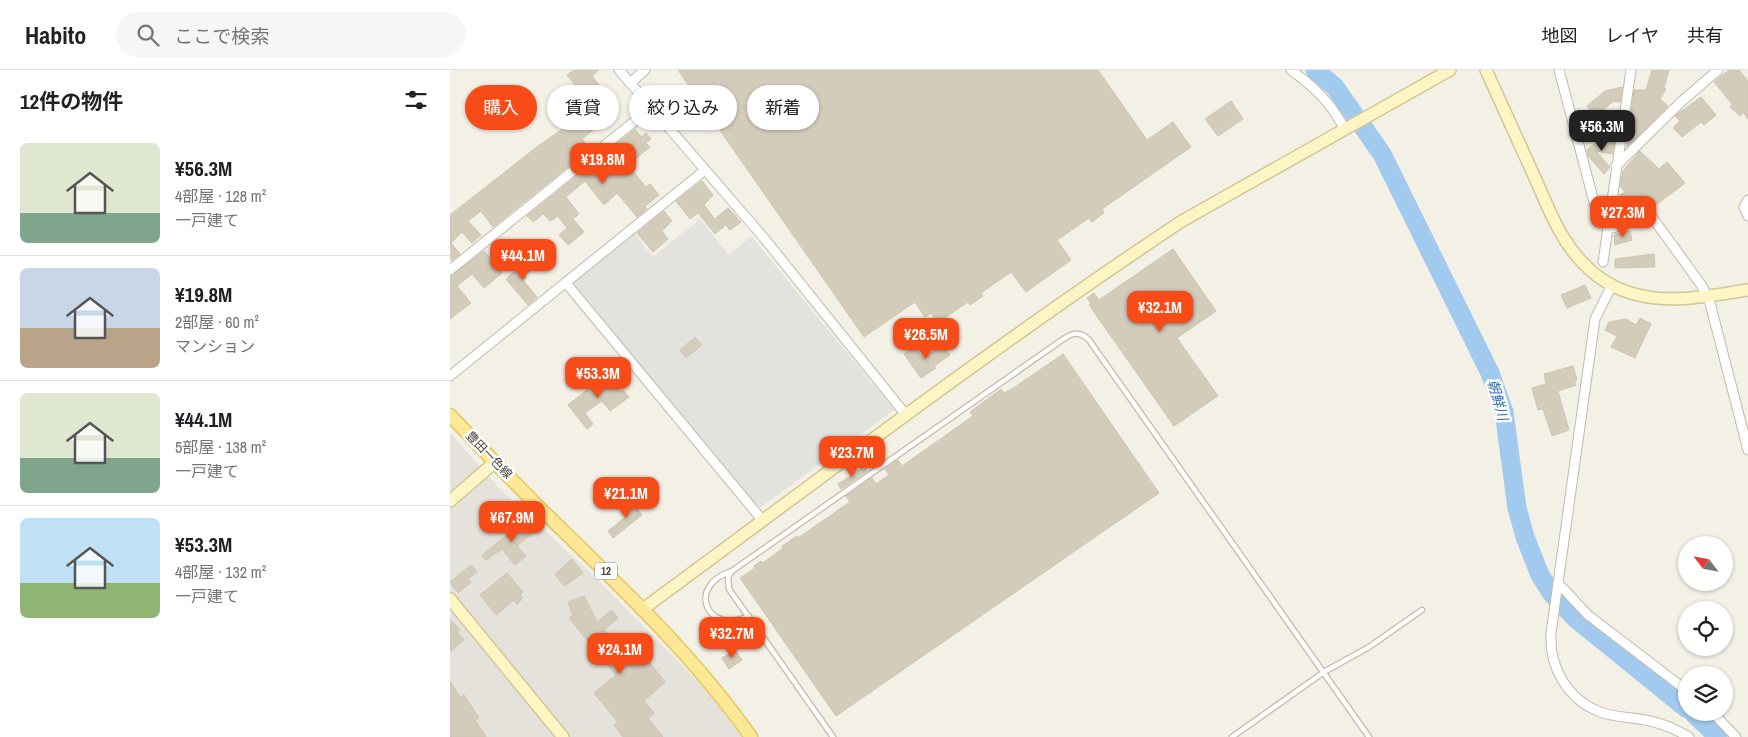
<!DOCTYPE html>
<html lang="ja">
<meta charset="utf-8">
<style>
body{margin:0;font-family:"Archivo Narrow","Noto Sans JP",sans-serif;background:#f6f6f6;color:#202124;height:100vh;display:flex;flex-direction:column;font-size:19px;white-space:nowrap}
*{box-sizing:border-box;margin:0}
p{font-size:16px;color:#757577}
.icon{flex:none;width:28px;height:28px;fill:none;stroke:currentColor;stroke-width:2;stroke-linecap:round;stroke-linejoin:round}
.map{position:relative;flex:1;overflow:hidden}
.sheet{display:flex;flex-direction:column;background:#fff;width:450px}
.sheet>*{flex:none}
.guide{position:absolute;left:15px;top:15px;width:475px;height:45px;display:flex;gap:10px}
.needle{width:32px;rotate:302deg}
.controls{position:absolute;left:1228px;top:466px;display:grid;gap:10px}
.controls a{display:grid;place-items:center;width:55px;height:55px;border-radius:50%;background:#fff;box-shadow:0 1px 4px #0004;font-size:25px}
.price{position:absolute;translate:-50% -42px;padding:0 11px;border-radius:10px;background:#f84c18;color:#fff;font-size:16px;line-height:32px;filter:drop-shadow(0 1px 2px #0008)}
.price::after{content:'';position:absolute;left:50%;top:30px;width:15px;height:11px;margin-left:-8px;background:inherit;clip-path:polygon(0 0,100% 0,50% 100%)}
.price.current{background:#222;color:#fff}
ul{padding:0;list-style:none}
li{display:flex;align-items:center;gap:15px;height:125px;padding:0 20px}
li+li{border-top:1px solid #e0e0e0}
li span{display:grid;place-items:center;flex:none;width:140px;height:100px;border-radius:8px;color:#555}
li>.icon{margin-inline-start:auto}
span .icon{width:60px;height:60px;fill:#fffc;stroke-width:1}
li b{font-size:21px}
h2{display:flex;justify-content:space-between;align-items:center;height:60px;padding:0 20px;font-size:21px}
.tag{padding:0 18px;border-radius:22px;background:#fff;box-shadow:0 1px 4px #0004;font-size:18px;line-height:45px}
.tag.current{background:#f84c18;color:#fff}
header{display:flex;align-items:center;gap:30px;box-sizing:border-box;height:70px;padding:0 25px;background:#fff;border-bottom:1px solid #e0e0e0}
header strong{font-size:24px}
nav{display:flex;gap:28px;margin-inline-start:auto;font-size:18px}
.search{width:350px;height:45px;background:#f6f6f6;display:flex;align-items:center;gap:12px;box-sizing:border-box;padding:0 18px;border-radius:28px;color:#757577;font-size:19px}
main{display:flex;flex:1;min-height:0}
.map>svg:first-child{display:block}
</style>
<header>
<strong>Habito</strong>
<div class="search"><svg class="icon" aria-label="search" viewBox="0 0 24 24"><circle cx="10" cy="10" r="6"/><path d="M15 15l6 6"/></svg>ここで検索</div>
<nav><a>地図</a><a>レイヤ</a><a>共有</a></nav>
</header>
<main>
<section class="sheet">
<h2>12件の物件<svg class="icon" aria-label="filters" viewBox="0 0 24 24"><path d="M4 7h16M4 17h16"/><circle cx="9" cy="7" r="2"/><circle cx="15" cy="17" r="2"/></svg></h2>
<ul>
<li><span style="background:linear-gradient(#dfe7d0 70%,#7fa58c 0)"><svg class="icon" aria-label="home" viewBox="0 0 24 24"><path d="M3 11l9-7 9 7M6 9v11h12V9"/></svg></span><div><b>¥56.3M</b><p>4部屋 · 128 m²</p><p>一戸建て</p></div></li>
<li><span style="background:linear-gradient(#c9d6e8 60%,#b9a48a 0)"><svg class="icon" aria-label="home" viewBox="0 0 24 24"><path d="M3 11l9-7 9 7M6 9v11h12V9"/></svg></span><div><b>¥19.8M</b><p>2部屋 · 60 m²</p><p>マンション</p></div></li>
<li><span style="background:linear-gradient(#dfe7d0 65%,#7fa58c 0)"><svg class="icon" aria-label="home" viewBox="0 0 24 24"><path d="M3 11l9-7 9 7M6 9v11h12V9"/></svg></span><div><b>¥44.1M</b><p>5部屋 · 138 m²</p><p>一戸建て</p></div></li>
<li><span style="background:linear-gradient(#bfe0f5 65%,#8fb573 0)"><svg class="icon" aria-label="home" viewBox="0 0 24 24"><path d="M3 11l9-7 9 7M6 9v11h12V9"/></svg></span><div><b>¥53.3M</b><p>4部屋 · 132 m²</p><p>一戸建て</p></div></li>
</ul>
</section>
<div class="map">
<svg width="1298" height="667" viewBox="0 0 1298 667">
<rect width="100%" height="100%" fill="#f3f0e6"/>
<!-- industrial -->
<polygon fill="#e5e1db" points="0,363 50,419 146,508 259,623 291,667 0,667"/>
<!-- parking -->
<polygon fill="#e4e2de" points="250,149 279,185 301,166 444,340 311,437 305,435 124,216 125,210 184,163 203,187"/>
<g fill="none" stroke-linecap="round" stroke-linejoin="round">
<!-- river -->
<g stroke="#a2caef" stroke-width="19">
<polyline points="865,0 885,17 932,84 1040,303 1054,342 1067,438 1075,467 1090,505 1102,524 1125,548 1236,638"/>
<polyline points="1242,642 1268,667"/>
</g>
</g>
<!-- building -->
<g fill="#d4ccbb" stroke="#cfc5af">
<polygon points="124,0 149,0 142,6 149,15 142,21 137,15 130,21 117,5"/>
<polygon points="228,0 648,0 697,70 723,52 741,77 652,139 654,143 642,152 639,148 607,170 621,190 576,222 561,202 531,223 533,226 520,235 518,232 487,253 481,243 475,247 465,232 414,267"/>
<polygon points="1202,0 1219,0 1214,18 1216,19 1210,29 1218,36 1177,77 1180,53 1185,48 1181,44 1184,20 1196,20"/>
<polygon points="1279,0 1289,0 1298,11 1298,49 1293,42 1290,46 1280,37 1282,34 1264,12"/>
<polygon points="1172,17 1170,32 1163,31 1146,47 1137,36 1155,21"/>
<polygon points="1251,27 1266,45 1254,55 1251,52 1232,67 1223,58 1230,51 1225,46"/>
<polygon points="781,31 793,49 768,66 755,49"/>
<polygon points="136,43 147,57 132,69 140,79 43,157 31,141 18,151 31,165 22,173 12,162 1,173 10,184 1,191 0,145 88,76"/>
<polygon points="185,59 191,67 196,63 201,69 196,73 200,77 178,95 196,117 200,114 209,125 195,136 197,139 187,147 167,123 154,135 135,111 116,127 129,144 123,149 134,162 118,175 109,165 117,158 108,146 100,151 93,144 83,152 77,146"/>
<polygon points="1158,63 1165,70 1162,84 1146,81 1160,97 1154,104 1138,86 1137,80"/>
<polygon points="1190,81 1209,99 1217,92 1235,113 1202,138 1201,137 1191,142 1183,133 1172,140 1175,147 1166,150 1169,126 1175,122 1170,116 1173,101"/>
<polygon points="252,111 263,125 254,135 265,149 278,138 291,152 280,160 276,155 265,164 248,143 240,149 226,131"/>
<polygon points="214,141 222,151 212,161 218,169 203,182 187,163"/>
<polygon points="1180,161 1182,170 1165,175 1164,165"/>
<polygon points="723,179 766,241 727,268 768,326 724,356 639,235 641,234 637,228 644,223 649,230"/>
<polygon points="34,181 52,203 34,218 22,204 7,216 21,233 0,249 0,206"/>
<polygon points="1204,184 1205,197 1165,198 1165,189"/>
<polygon points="80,187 86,195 74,206 76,208 73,210 87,227 78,235 56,209"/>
<polygon points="1135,215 1141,228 1117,238 1111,225"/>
<polygon points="1190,248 1201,254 1185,288 1161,277 1167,266 1155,260 1159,252 1176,249 1186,255"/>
<polygon points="245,267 252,275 236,288 230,280"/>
<polygon points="493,275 500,285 484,296 486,298 471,308 454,284 464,277 473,288"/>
<polygon points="613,284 709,423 386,646 290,508 305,498 304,496 311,491 313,493 333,478 332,476 347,466 348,468 400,432 396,426 422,408 426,414 439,405 435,399 448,390 452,396 523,346 520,342 551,319 554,323 562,319"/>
<polygon points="1123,296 1127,310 1124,310 1126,315 1108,321 1119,360 1102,366 1093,339 1088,340 1082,318 1096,314 1094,304"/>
<polygon points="157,304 171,322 173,320 179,327 160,341 152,331 135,343 143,354 137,359 118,335"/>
<polygon points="414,397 417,401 391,419 388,414"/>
<polygon points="180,430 192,445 163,468 158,461 178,445 171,437"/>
<polygon points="76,450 85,461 67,476 76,486 65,495 52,479 36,490 32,485"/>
<polygon points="122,489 133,503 114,516 105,504"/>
<polygon points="21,495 27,502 18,509 21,512 8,523 0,512"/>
<polygon points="57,503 73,522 70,525 73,528 67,534 64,530 46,545 30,525"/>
<polygon points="134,526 147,552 162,540 168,548 154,560 182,592 193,584 215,612 194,631 204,643 198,648 213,667 173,667 164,655 168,652 144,623 166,605 119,548 123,546 118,532"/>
<polygon points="0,549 10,560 7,562 14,570 0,582"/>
<polygon points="285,580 292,590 279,599 272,588"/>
<polygon points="0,611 10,627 14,625 29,648 25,650 36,667 0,667"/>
</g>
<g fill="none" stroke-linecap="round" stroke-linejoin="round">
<defs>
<g id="lane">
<path d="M282,501C235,516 257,566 299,546"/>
<path d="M383,667L279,519L278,507L282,501L609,272C620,264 629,259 639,270L919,667"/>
<polyline points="782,667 874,602 919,577 972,540"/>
</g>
<g id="street">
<polyline points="169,0 314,168 456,345"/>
<path d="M841,0C862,15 884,36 894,59"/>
<polyline points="1109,0 1148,147 1163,158 1198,146 1202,147 1252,216 1260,233 1298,380"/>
<polyline points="180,13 195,0"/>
<polyline points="1166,96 1231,32 1268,0"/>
<polyline points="1298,130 1294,137 1298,146"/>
<polyline points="1153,192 1181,0"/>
<polyline points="0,200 201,38"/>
<polyline points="116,213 313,451"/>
<path d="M1162,215L1145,249L1101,563C1099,597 1117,629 1150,642C1166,648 1184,647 1200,651C1214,654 1227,660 1239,667"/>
<polyline points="0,306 255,100"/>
<polyline points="1108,513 1138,545 1236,620"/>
<polyline points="1262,642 1286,667"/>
</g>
<g id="secondary">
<path d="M1036,0C1052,36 1069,72 1085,108C1098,137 1110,170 1133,193C1148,209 1167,220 1188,225C1224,234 1263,225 1298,220"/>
<polyline points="0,431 45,392"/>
<polyline points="0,529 113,667"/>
<path d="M193,539C371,408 548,273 732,151L1000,0"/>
</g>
<path id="primary" d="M0,345C33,380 66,415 101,449C172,518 244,586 301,667"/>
</defs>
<!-- lane casing -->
<use href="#lane" stroke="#c1bbab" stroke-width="7"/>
<!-- street casing -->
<use href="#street" stroke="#c1bbab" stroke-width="11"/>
<!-- secondary casing -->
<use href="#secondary" stroke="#d2c796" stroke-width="14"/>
<!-- primary casing -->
<use href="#primary" stroke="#e2c764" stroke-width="15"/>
<!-- lane -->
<use href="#lane" stroke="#fff" stroke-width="4.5"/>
<!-- street -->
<use href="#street" stroke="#fff" stroke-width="9"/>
<!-- secondary -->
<use href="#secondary" stroke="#fef5c5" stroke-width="11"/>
<!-- primary -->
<use href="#primary" stroke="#fde895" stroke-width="12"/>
</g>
<g text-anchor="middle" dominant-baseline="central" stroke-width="5" stroke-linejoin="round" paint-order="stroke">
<!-- shield labels -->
<rect fill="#fff" stroke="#7d7972" stroke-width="1" x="145" y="492.5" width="22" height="17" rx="4"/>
<g font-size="11" font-weight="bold" fill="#454035">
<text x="156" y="501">12</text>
</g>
<!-- street labels -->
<g font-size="12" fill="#454035" stroke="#fff">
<text transform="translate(39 385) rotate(46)">豊田一色線</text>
</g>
<!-- water labels -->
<g font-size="14" font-style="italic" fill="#306fb0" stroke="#fff">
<text transform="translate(1048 330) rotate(74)">朝鮮川</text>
</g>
</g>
</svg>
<div class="controls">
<a><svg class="needle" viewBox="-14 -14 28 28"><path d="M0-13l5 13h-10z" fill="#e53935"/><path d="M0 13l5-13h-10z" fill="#757577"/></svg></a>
<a><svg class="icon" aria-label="locate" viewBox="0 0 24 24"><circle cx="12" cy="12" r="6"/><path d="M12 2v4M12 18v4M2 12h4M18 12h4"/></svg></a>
<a><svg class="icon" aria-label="layers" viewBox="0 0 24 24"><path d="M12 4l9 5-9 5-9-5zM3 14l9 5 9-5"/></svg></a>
</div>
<b class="price current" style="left:1152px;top:82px">¥56.3M</b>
<b class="price" style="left:153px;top:115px">¥19.8M</b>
<b class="price" style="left:1173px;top:168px">¥27.3M</b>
<b class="price" style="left:73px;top:211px">¥44.1M</b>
<b class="price" style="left:710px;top:263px">¥32.1M</b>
<b class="price" style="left:476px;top:290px">¥26.5M</b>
<b class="price" style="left:148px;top:329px">¥53.3M</b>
<b class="price" style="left:402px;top:408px">¥23.7M</b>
<b class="price" style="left:176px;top:449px">¥21.1M</b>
<b class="price" style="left:62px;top:473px">¥67.9M</b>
<b class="price" style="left:282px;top:589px">¥32.7M</b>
<b class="price" style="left:170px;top:605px">¥24.1M</b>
<div class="guide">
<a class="tag current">購入</a>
<a class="tag">賃貸</a>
<a class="tag">絞り込み</a>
<a class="tag">新着</a>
</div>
</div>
</main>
